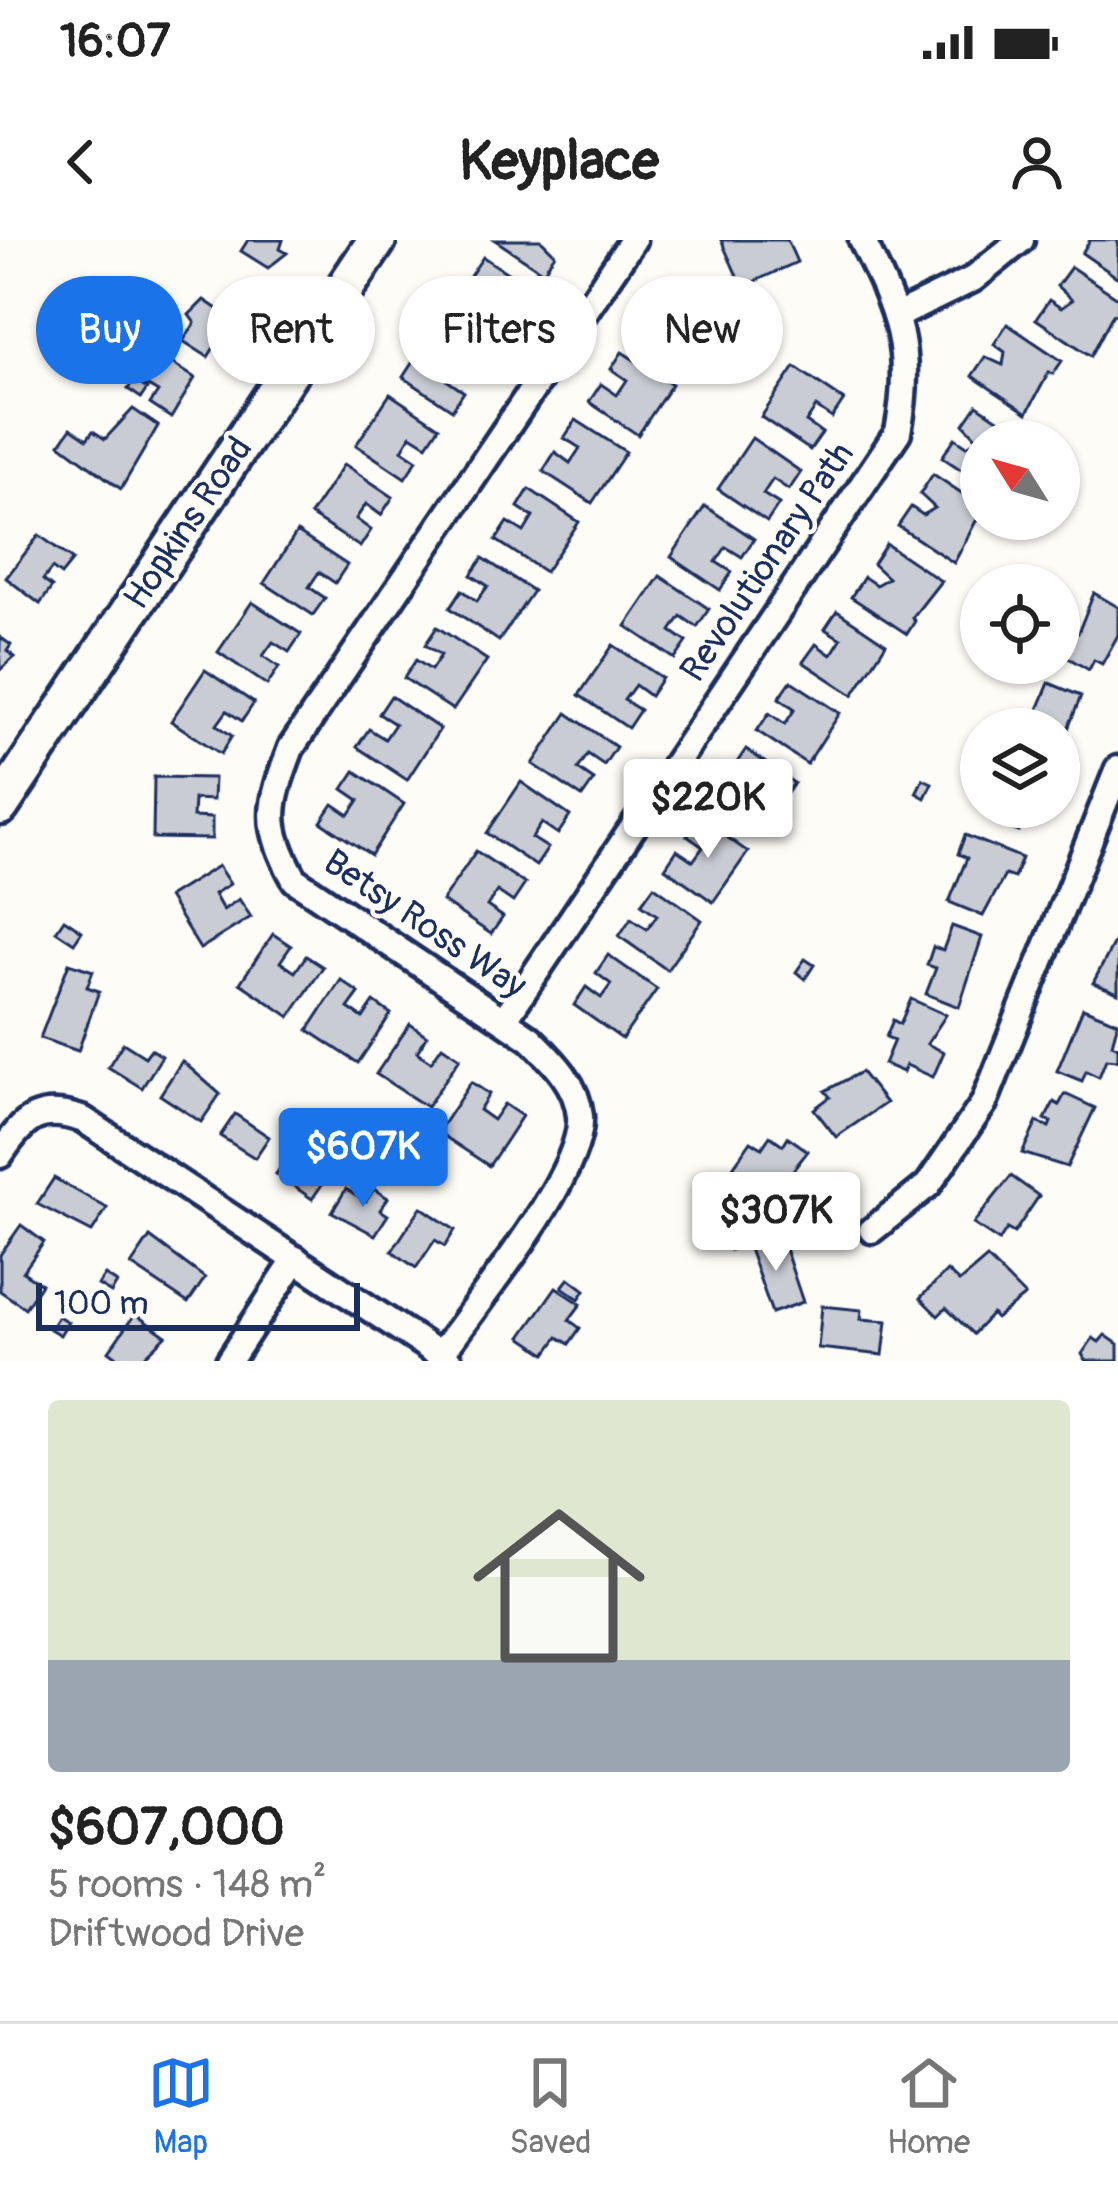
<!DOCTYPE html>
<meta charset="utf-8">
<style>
body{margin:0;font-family:Pangolin,sans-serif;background:#f6f6f6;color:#222;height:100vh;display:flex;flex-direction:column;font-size:45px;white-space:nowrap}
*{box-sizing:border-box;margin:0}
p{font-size:39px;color:#767676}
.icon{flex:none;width:66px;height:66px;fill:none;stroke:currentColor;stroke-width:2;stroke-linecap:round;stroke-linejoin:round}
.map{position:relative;height:1121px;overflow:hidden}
.sheet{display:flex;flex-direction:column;background:#fff;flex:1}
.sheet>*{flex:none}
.top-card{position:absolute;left:36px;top:36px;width:1047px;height:108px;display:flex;gap:24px}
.needle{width:78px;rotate:307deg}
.tools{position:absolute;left:960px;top:180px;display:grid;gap:24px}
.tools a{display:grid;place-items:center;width:120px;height:120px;border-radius:50%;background:#fff;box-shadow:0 3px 9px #0004;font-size:60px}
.scale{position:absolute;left:36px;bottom:30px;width:324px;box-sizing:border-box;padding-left:12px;border:6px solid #1b2f5e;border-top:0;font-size:33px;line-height:42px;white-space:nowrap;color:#1b2f5e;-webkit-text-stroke:9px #fdfcf7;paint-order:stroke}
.price{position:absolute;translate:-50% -102px;padding:0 27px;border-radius:12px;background:#fff;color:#222;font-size:39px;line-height:78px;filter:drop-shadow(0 3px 6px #0008)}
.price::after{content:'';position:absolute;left:50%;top:72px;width:36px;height:27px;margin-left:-18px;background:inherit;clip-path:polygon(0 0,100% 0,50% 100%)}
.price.active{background:#1a73e8;color:#fff}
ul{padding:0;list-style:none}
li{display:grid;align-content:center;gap:24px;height:636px;padding:0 48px}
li+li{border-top:3px solid #e0e0e0}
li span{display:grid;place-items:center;height:372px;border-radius:12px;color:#555}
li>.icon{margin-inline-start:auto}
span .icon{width:216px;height:216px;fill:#fffc;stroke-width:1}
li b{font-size:51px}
.pill{padding:0 42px;border-radius:54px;background:#fff;box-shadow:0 3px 9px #0004;font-size:42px;line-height:108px}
.pill.active{background:#1a73e8;color:#fff}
.status{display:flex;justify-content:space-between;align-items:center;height:84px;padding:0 60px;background:#fff;direction:ltr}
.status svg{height:33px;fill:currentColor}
header{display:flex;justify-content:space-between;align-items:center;height:156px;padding:0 48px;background:#fff;font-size:54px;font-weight:800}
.dock{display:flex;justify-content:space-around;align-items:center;height:168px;border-top:3px solid #e0e0e0;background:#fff;font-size:33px;color:#767676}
.dock a{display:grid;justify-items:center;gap:6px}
.dock .active{color:#1a73e8}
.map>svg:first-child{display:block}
</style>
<div class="status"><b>16:07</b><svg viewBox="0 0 49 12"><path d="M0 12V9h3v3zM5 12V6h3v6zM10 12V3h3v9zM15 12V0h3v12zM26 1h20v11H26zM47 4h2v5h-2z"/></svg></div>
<header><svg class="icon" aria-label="back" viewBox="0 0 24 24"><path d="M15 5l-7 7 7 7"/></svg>Keyplace<svg class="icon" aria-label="person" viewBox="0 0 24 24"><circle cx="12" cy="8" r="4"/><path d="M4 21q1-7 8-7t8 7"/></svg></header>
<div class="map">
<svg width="1118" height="1121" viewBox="0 0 1118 1121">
<rect width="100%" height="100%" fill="#fdfcf7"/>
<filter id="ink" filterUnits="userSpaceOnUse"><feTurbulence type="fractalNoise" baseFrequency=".00833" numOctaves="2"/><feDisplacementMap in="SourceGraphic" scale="24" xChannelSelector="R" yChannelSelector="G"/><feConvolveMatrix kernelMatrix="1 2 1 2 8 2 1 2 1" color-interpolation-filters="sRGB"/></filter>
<g filter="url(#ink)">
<!-- building -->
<g fill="#c9ccd3" stroke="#1b2f5e" stroke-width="3">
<polygon points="248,0 283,0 280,9 287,13 268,28 241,11"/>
<polygon points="495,0 541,0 555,14 543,32"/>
<polygon points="721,0 787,0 797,22 742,47"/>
<polygon points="1090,0 1118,0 1118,38 1082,13"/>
<polygon points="483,17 532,49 520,68 504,57 494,72 510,82 498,100 449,67"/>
<polygon points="1071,27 1118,58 1118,75 1113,74 1091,116 1036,79 1049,60 1061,68 1072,60 1057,46"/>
<polygon points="668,43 718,75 684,126 634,93 647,75 663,86 672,71 656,60"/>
<polygon points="204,60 232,79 208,117 183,101 195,83 189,75"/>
<polygon points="1007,84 1062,121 1053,134 1049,132 1027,173 972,136 985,117 1003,125 1005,112 994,104"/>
<polygon points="436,86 486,119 474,137 458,126 448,141 464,152 452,170 403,137"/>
<polygon points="147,107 195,138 171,178 150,164 158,152 135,138 141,130 134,126"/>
<polygon points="622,112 672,144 638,195 589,162 601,144 617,155 627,140 611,129"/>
<polygon points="795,127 844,160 832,178 816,167 806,182 822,193 810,210 761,177"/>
<polygon points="134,140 147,149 141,158 128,149"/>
<polygon points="390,154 439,187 427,205 411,195 402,210 417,220 405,238 356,205"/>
<polygon points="977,165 1031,201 981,201 981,243 942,217 955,198 967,206 978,199 964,184"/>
<polygon points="133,169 158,186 121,249 60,204 71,188 87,199 93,191 105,199"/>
<polygon points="576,180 626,212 592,263 543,231 555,212 570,223 580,208 564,198"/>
<polygon points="752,198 801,232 789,250 773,239 763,254 779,264 767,282 718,249"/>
<polygon points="344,224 393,257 381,275 366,264 356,279 371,290 360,307 310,275"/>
<polygon points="933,234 981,266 983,279 976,281 954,323 898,286 911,267 923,275 935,268 920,254"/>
<polygon points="529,249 579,282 545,332 496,300 508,282 524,292 533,277 518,267"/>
<polygon points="705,266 754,299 742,317 726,307 716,322 732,332 720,350 671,317"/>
<polygon points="297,292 347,325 335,343 319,332 309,347 325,358 313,375 264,343"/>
<polygon points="39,295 73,320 61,335 52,328 43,340 52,347 40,364 6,338"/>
<polygon points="886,304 941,341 912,378 915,381 907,394 851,357 864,337 876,345 888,338 873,324"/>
<polygon points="483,318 533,351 499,401 450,368 462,350 477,361 488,346 471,335"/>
<polygon points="660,336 709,369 697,387 681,376 671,391 687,402 675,419 626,386"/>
<polygon points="1094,353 1118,367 1118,395 1102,424 1094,420 1089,430 1065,416 1071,405 1065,402 1072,390 1078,393"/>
<polygon points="252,362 301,394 289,412 273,402 263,416 279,427 267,445 218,412"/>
<polygon points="837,371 886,404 853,455 803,422 816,404 831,415 841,399 825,389"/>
<polygon points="437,387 487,420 453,470 404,438 416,420 431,430 441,415 425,405"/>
<polygon points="0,397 11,405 7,411 15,417 0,430"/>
<polygon points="613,405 662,438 650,456 635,445 624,460 640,470 628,488 579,455"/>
<polygon points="205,430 254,463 242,481 227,471 217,485 232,496 221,514 171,481"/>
<polygon points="791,441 840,473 807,524 757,491 769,473 785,484 795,469 779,458"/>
<polygon points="1049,443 1081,456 1060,509 1059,489 1030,489"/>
<polygon points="391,456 440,489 407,540 357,507 369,489 385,499 395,484 379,474"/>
<polygon points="567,473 616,507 604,525 588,514 578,529 594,540 582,557 533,524"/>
<polygon points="746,509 794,543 760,593 711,559 723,541 739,552 750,538 734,527"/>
<polygon points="355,531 404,564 371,615 321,582 333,564 349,575 359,560 343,549"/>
<polygon points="154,537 214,538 213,560 194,559 193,577 212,578 212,599 153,598"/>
<polygon points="923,539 932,543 925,558 916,553"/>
<polygon points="521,542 570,576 558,594 542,583 532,598 548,608 536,626 487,593"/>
<polygon points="992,567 1030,567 1019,592 991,581 996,569"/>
<polygon points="700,578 748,612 713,662 665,628 677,610 693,621 703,607 687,596"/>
<polygon points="965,595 1022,618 1014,638 1005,635 983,676 949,662 967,618 958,614"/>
<polygon points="476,611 525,644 513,662 497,651 487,666 503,677 491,694 442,661"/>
<polygon points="218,626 230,644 214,654 223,670 239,659 251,677 200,709 168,657"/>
<polygon points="654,646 702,680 667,730 619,696 631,678 647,689 657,675 641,664"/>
<polygon points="64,679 82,691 74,703 56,691"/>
<polygon points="952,686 982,697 959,767 926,754 936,728 927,725 933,707 943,710"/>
<polygon points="273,694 291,706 280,722 295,732 306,716 323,727 290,777 240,743"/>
<polygon points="1118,695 1118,753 1093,743"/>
<polygon points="608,715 657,749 622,799 574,765 586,747 601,758 611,744 596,733"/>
<polygon points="805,719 814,725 805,739 796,732"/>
<polygon points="69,723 93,731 87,747 99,751 78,811 40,798"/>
<polygon points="341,740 359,753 348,768 363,778 374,762 391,774 358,823 308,790"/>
<polygon points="911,759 946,775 927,804 944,812 933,837 906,825 903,832 884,824 894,800 886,797 893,780 900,784"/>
<polygon points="1083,768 1118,782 1112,804 1118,807 1118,820 1106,819 1099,837 1086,831 1082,841 1057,831"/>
<polygon points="410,784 427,796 417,812 431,822 442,806 460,818 427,867 376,834"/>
<polygon points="123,803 145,817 151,809 162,816 142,848 108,827"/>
<polygon points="182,821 220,854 201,882 160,855"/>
<polygon points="861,832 886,863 836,897 814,869 830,857 825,851"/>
<polygon points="471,842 489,854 479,870 493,880 504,864 522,876 489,926 438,892"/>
<polygon points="1065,854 1095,868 1067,927 1022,913 1037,882 1049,887 1051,882 1045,879 1054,862 1059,865"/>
<polygon points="235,874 269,897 255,918 220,896"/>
<polygon points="770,896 783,905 788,897 808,911 769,961 741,942 745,936 733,927 751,901 762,908"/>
<polygon points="295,907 317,922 324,911 338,921 312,959 276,934"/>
<polygon points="1011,936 1039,956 1014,993 1007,989 999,1001 973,984"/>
<polygon points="54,938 107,968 92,992 37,964"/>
<polygon points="346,949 366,961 374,949 388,958 380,970 388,975 375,995 332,972"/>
<polygon points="421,967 455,990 445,1006 435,1000 416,1028 392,1011"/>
<polygon points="21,985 44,1002 23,1032 41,1044 25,1068 0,1051 0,1015"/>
<polygon points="780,994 803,1062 772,1073 748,1006"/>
<polygon points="741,995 744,1005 730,1010 727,1000"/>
<polygon points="150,997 205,1038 188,1063 131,1025"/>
<polygon points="987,1018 1025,1056 996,1079 992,1074 973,1094 946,1068 938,1076 920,1058 947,1031 959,1042"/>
<polygon points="105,1035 117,1043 111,1053 98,1045"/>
<polygon points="569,1038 585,1050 579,1059 562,1047"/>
<polygon points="556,1047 581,1064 569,1080 580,1088 569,1104 558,1097 546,1114 521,1097"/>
<polygon points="822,1066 862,1070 861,1079 887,1081 883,1115 818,1108"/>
<polygon points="135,1074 166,1096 140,1121 123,1121 109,1111"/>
<polygon points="58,1076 68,1082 60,1095 50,1089"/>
<polygon points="1105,1095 1118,1104 1118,1121 1086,1121 1082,1114 1093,1098 1099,1102"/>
</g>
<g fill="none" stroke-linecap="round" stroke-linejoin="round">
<defs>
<g id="street">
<polyline points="899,75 973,39 1021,0"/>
<path d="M504,780L898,192C914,110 898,73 862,0"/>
<path d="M0,915C24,878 40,864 84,880L449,1121"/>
<polyline points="872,990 928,945 984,863 1118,529"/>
<path d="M440,1115C475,1064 585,933 580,876C577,843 552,820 531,799L295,640C264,584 269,566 291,508L633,0"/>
<polyline points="229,1121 296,1019"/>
</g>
<polyline id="secondary" points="0,566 377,0"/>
</defs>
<!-- street casing -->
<use href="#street" stroke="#1b2f5e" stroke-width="33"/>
<!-- secondary casing -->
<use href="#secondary" stroke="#1b2f5e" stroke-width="45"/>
<!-- street -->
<use href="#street" stroke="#fdfcf7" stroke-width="24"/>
<!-- secondary -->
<use href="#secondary" stroke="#fdfcf7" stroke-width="36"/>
</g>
</g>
<g text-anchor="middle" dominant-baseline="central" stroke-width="9" stroke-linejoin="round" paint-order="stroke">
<!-- street labels -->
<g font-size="36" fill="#1b2f5e" stroke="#fdfcf7">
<text transform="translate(188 283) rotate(-56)">Hopkins Road</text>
<text transform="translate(767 322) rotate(-56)">Revolutionary Path</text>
<text transform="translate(425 684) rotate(34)">Betsy Ross Way</text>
</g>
</g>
</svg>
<div class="tools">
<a><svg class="needle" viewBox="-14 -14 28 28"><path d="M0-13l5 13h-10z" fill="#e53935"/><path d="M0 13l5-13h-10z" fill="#767676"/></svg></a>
<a><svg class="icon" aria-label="locate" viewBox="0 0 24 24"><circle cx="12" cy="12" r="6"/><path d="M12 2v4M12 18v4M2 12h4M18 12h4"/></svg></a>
<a><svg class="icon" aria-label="layers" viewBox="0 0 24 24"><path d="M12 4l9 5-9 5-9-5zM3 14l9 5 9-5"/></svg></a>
</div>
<div class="scale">100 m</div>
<b class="price" style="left:708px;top:621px">$220K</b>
<b class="price active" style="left:363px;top:970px">$607K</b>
<b class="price" style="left:776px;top:1034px">$307K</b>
<div class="top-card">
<a class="pill active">Buy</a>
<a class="pill">Rent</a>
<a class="pill">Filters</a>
<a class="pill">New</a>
</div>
</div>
<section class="sheet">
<ul>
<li><span style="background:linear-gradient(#dfe7d0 70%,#9aa5b1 0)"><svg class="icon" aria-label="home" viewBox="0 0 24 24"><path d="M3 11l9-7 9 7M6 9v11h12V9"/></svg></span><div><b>$607,000</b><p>5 rooms · 148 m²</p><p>Driftwood Drive</p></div></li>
</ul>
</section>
<nav class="dock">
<a class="active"><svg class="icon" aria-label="map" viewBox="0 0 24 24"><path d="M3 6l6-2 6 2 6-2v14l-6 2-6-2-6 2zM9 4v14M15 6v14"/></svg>Map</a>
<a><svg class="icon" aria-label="saved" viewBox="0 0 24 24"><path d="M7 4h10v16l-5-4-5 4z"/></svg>Saved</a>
<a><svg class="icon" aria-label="home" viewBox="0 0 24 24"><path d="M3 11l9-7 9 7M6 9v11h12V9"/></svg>Home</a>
</nav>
